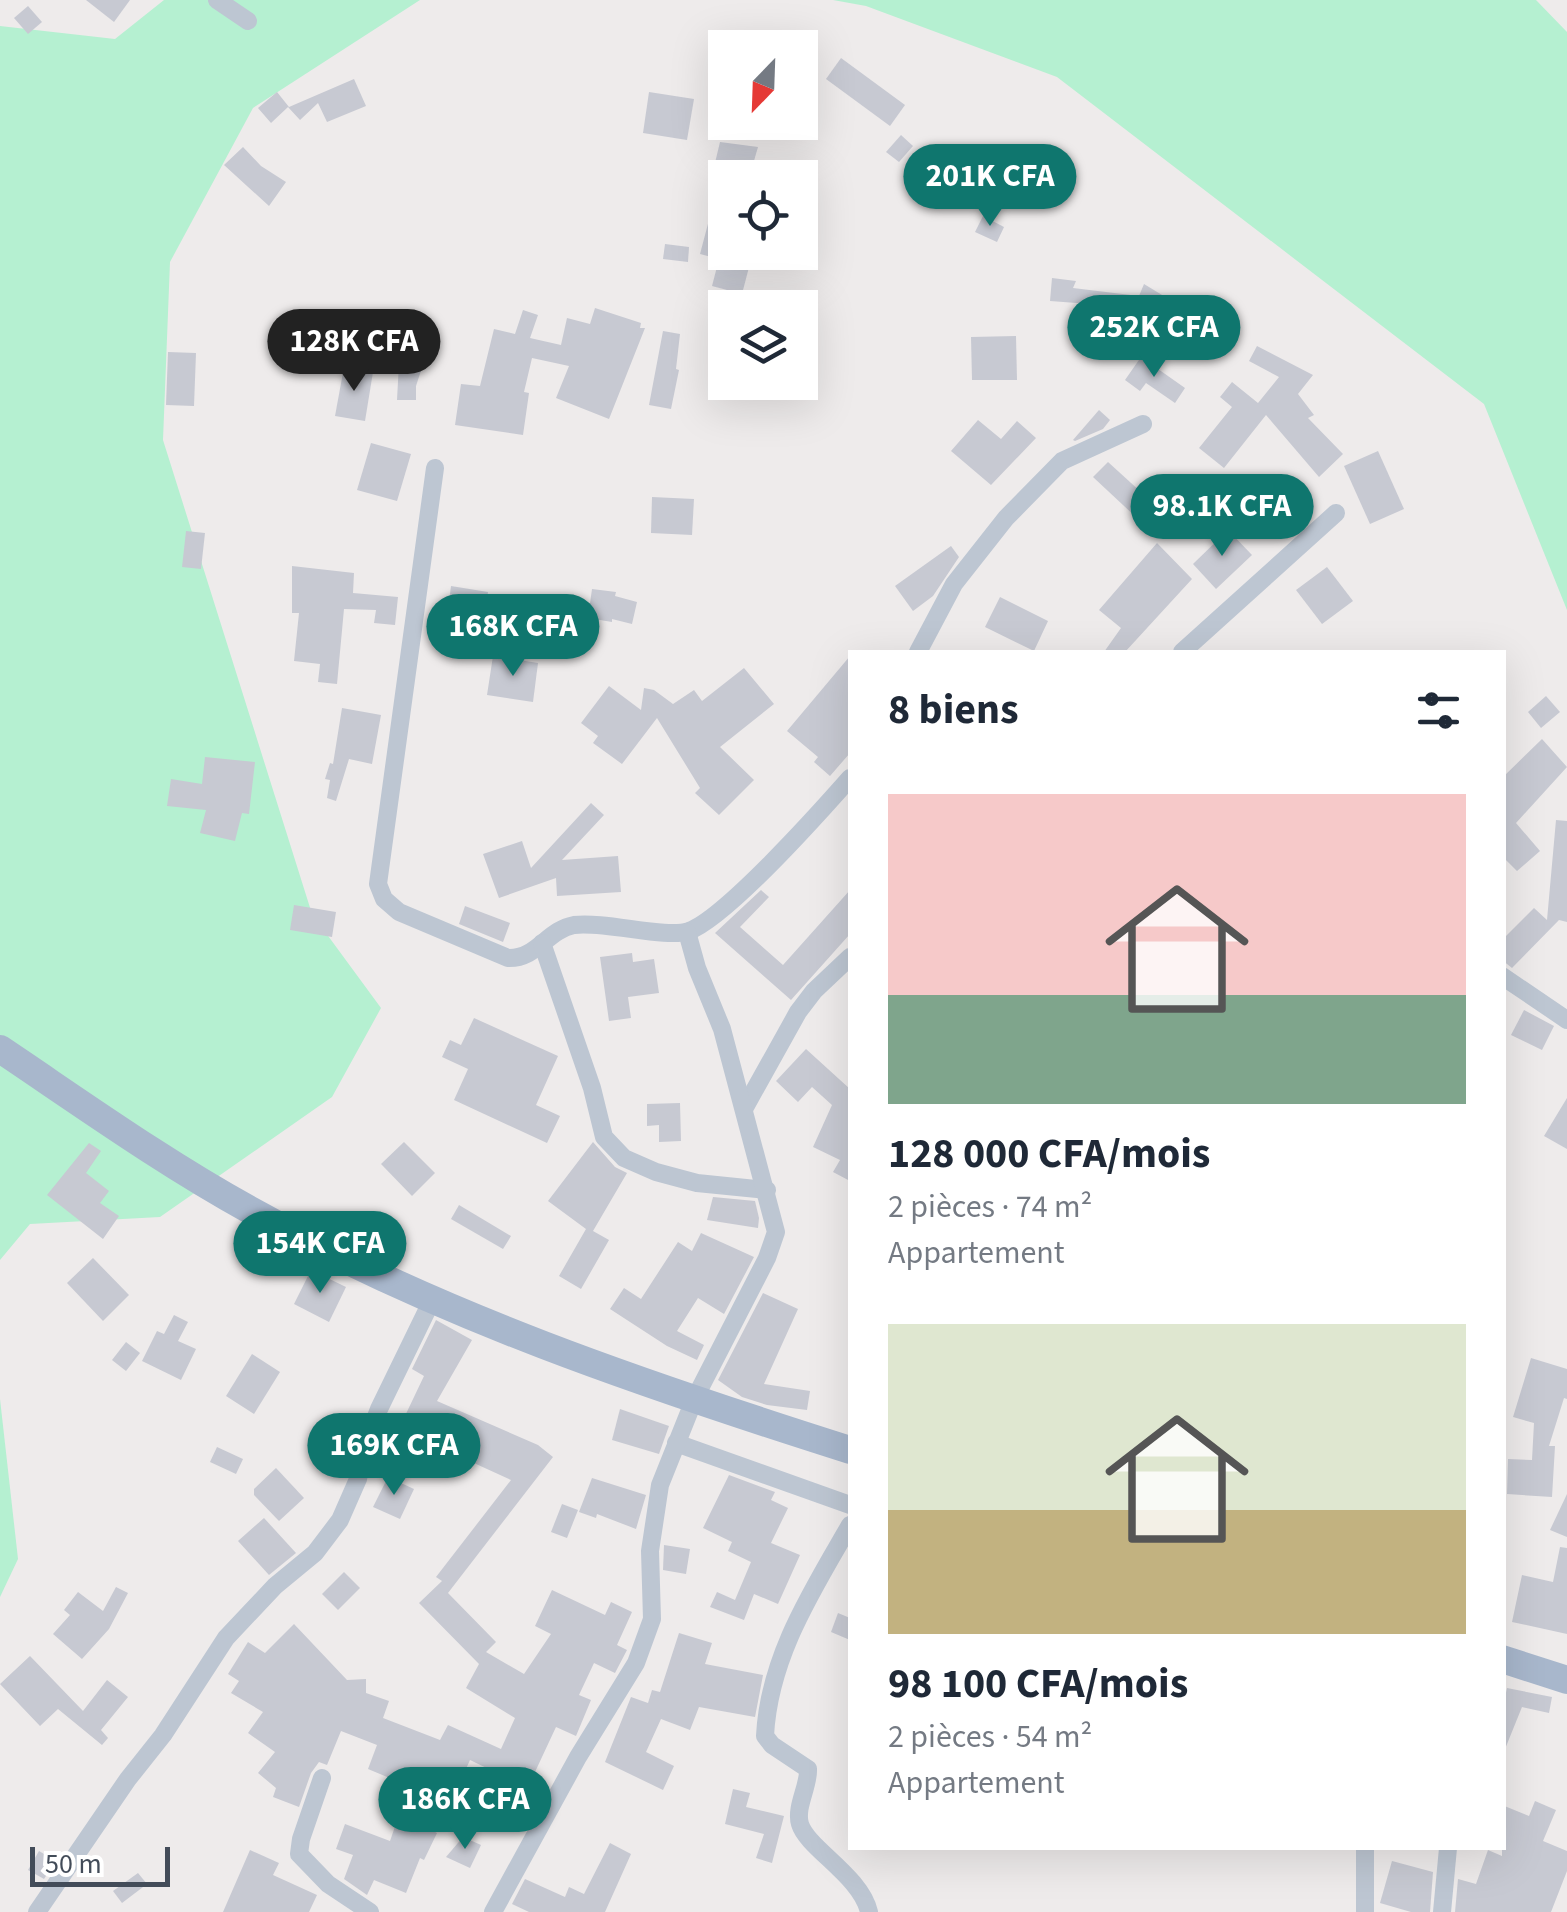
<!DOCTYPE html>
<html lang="fr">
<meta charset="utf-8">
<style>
body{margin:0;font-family:"Source Sans 3",sans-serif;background:#f2f2f3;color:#1f2937;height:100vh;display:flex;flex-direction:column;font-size:38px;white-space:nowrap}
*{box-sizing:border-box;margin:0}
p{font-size:32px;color:#747a83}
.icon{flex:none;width:55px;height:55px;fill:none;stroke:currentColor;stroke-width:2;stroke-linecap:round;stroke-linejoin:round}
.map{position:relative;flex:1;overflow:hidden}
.details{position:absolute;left:848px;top:650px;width:658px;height:1200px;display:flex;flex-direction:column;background:#fff;border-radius:0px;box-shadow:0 10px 40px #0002}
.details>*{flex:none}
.needle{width:65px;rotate:203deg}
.controls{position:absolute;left:708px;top:30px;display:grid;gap:20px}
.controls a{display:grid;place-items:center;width:110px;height:110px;border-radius:0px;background:#fff;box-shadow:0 10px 40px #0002;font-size:50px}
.scale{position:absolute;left:30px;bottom:25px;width:140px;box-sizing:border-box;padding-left:10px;border:5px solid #434c59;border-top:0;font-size:28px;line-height:35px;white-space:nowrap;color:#434c59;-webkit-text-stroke:8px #fff;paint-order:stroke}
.price{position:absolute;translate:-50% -85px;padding:0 22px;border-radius:35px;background:#0f766e;color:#fff;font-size:32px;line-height:65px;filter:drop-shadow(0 2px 5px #0008)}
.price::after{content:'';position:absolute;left:50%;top:60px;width:30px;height:22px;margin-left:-15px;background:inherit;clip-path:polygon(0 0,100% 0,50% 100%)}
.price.on{background:#222;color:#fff}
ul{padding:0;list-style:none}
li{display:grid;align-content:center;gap:20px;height:530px;padding:0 40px}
li span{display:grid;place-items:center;height:310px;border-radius:0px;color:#555}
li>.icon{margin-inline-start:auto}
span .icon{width:180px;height:180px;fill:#fffc;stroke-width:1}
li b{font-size:42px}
h2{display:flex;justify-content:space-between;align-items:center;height:120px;padding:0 40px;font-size:42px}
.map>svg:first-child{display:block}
</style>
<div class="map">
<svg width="1567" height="1912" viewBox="0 0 1567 1912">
<rect width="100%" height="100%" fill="#eeebeb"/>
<!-- green -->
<g fill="#b5f0d1">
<polygon points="164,0 420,0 253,108 170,262 163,440 312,914 381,1008 332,1097 160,1217 30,1224 0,1260 0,26 115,39"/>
<polygon points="833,0 1536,0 1567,32 1567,610 1484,404 1057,77 866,6"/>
<polygon points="0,1399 18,1559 0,1597"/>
</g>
<!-- building -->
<g fill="#c7c9d2">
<polygon points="86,0 130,0 114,22"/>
<polygon points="28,6 42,22 28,34 14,18"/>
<polygon points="841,58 905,105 890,126 826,79"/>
<polygon points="354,79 366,106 327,122 318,103 300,120 288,107 271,123 258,108 277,92 289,107"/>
<polygon points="649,92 694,99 687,140 643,133"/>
<polygon points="901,135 913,146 899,162 886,152"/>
<polygon points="720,142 758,147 749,178 725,178 725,193 709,188"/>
<polygon points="243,147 261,166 286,182 269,206 224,165"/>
<polygon points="983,216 1004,227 997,242 975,232"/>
<polygon points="709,220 725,224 725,252 753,252 742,294 712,286 719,259 700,254"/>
<polygon points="665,244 689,247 688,262 663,259"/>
<polygon points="1052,278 1076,281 1073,288 1139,296 1144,284 1190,312 1181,325 1150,306 1146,337 1087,330 1090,304 1050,301"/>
<polygon points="595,308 641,323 640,328 645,328 609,419 556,398 569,366 532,358 524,392 529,393 523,435 455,425 461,384 480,386 494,329 515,334 523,310 538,315 530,338 561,345 567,318 590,324"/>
<polygon points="412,321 428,321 429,346 416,386 416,400 397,400 400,344 413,348"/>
<polygon points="663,331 680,334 676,369 679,370 671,409 649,405"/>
<polygon points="1016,336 1017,380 972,380 971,337"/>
<polygon points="1257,346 1313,375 1298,394 1314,415 1308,418 1343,454 1319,477 1266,415 1224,468 1199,448 1232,407 1220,397 1232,382 1258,403 1279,377 1249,361"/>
<polygon points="168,352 196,353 194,406 166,405"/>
<polygon points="1141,357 1185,388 1175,403 1146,383 1140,391 1125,380"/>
<polygon points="344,367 373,372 365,421 335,416"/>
<polygon points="1099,410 1110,420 1103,429 1075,441 1073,440"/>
<polygon points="978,420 1001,439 1017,421 1036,438 991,485 951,451"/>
<polygon points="371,443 411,454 397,501 357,490"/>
<polygon points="1378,451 1404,509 1370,524 1344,466"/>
<polygon points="1108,462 1153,503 1138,519 1093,477"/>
<polygon points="652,497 694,499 692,535 651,533"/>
<polygon points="1228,530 1252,555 1216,589 1193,564"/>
<polygon points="186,531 205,533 201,569 182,567"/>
<polygon points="1157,543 1192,579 1125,652 1104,652 1121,628 1099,610"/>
<polygon points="951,546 959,557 933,596 913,611 895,586"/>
<polygon points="292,566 354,573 353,593 398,597 395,625 374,623 376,610 344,609 337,684 318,682 320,664 294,661 299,613 292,613"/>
<polygon points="1327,567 1353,601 1322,624 1296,590"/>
<polygon points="451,586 488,592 486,606 514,611 510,630 484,625 481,639 445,634"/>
<polygon points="592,589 616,592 615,596 637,602 632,624 612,619 612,622 588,618"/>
<polygon points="1000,597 1048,621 1034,651 985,627"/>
<polygon points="493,656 538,663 533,702 487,695"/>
<polygon points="850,656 850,753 830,776 814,762 818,757 787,731"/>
<polygon points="744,668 774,704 720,747 754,780 719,815 695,793 700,788 657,718 622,764 593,743 598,736 581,723 609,686 641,710 644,688 654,690 673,704 694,690 702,701"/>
<polygon points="1546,696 1560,712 1541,728 1528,712"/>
<polygon points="342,708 381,715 372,764 349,759 336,801 327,798 330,780 325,779 330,763 333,764"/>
<polygon points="1542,739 1567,767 1516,823 1540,851 1517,871 1502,856 1502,778"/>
<polygon points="205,757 255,762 249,814 242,813 235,841 200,833 206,810 167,806 171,779 202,784"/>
<polygon points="591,803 604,815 562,860 618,856 621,892 557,896 556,878 499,898 483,854 522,841 531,868"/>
<polygon points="1556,820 1567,821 1567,922 1559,920 1512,968 1502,960 1502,940 1534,908 1547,920"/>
<polygon points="761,890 769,897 740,927 783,965 850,890 850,934 791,1000 715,933"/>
<polygon points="294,905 336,912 332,937 290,930"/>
<polygon points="465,906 510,923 503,942 459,924"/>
<polygon points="632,953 633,962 654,959 659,993 628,997 631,1018 609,1021 600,957"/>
<polygon points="1524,1010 1554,1026 1542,1050 1511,1035"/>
<polygon points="474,1018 558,1056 536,1105 560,1116 547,1143 454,1100 468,1069 442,1057 450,1040 461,1045"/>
<polygon points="806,1049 850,1089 850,1181 833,1172 840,1160 813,1147 832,1105 812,1087 798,1102 776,1081"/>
<polygon points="1567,1098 1567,1149 1544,1136"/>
<polygon points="680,1103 681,1141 659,1142 659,1125 647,1126 647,1104"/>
<polygon points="404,1142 435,1173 412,1196 381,1164"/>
<polygon points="593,1142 615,1167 627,1173 593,1231 609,1240 581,1289 559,1276 586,1229 548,1201"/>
<polygon points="89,1143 101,1151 86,1173 109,1191 100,1203 119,1216 103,1239 47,1195"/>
<polygon points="713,1197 755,1201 759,1218 758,1228 707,1220"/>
<polygon points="459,1205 511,1236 503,1249 451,1219"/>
<polygon points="701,1233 754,1257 724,1314 698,1298 677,1331 704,1345 697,1360 667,1346 610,1309 624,1288 641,1299 678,1242 692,1251"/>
<polygon points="93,1258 129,1295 103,1321 67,1283"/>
<polygon points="311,1270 346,1287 329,1322 294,1304"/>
<polygon points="763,1293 798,1309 764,1384 810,1391 807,1410 767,1405 742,1397 718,1380"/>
<polygon points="174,1315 188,1322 178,1341 196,1349 181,1380 142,1361 157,1331 164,1334"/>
<polygon points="436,1320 472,1340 437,1401 538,1445 553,1457 448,1593 496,1642 486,1652 524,1674 551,1634 535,1626 552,1590 605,1615 611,1602 632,1612 617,1645 627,1650 615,1673 594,1663 579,1695 591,1700 576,1736 556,1727 528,1787 523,1784 498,1824 476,1811 499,1774 470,1760 455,1793 408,1775 404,1784 368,1769 377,1745 341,1731 327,1765 319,1762 311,1773 299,1807 273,1797 276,1788 258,1773 275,1752 248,1733 263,1712 231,1693 239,1681 228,1674 248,1642 265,1653 294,1624 347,1680 366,1679 366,1693 389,1701 383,1718 440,1740 448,1725 501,1749 515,1718 466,1688 479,1664 419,1603 442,1581 436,1577 511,1480 441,1448 445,1438 404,1418 424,1376 412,1369"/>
<polygon points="126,1342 140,1353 126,1371 112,1360"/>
<polygon points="252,1354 280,1372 254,1414 226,1396"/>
<polygon points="1531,1358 1567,1369 1567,1399 1564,1398 1549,1446 1555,1446 1552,1497 1507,1494 1508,1459 1532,1460 1534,1423 1513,1417"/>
<polygon points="620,1409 669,1426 659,1454 612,1440"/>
<polygon points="217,1447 243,1459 236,1474 210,1462"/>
<polygon points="276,1468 304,1498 279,1521 254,1495 254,1489"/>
<polygon points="729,1475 775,1492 771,1500 788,1508 771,1543 800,1555 778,1604 754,1594 744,1620 710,1607 717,1592 735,1600 751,1562 728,1551 732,1542 703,1528"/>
<polygon points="388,1477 414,1489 400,1519 373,1507"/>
<polygon points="592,1478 646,1495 636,1529 597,1514 596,1518 579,1512"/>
<polygon points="1567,1494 1567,1537 1550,1530"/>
<polygon points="562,1504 578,1510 567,1538 551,1532"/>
<polygon points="264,1518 296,1553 269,1575 238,1541"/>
<polygon points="664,1545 690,1549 686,1574 663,1570"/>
<polygon points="1560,1547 1567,1548 1567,1634 1512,1622 1522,1575 1553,1582"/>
<polygon points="344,1572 360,1588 338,1610 322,1594"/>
<polygon points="116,1587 128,1593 109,1629 82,1659 53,1634 70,1615 64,1610 78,1592 103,1611"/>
<polygon points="838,1613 850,1618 850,1640 831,1632"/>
<polygon points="679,1633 712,1643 705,1664 763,1675 755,1717 699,1707 690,1730 661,1719 646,1752 674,1766 663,1790 605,1762 631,1697 648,1703 652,1690 660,1692"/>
<polygon points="30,1656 83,1711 107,1680 128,1697 101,1730 108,1738 102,1745 58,1709 40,1726 0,1684"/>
<polygon points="1507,1688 1552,1697 1549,1713 1522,1707 1503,1754 1502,1711"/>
<polygon points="733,1789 750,1793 746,1807 784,1816 772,1863 756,1858 764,1834 725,1824"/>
<polygon points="1535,1801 1556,1810 1543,1841 1567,1851 1567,1871 1551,1912 1455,1912 1458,1879 1476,1884 1488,1850 1502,1856 1502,1805 1529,1816"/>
<polygon points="400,1812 426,1821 424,1826 437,1833 424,1860 420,1858 406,1893 374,1880 367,1895 344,1879 353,1855 336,1849 345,1824 390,1841"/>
<polygon points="463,1837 481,1845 470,1868 446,1857"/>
<polygon points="610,1843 631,1854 605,1912 529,1912 512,1904 525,1879 565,1897 569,1887 584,1894"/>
<polygon points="250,1850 279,1863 273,1875 317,1895 309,1912 223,1912"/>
<polygon points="39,1851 56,1861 44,1879 28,1870"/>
<polygon points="1392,1861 1433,1872 1430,1912 1411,1912 1380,1903"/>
<polygon points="138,1873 147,1884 122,1903 113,1891"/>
</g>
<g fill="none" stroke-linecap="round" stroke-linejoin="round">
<!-- minor -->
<g stroke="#bdc6d2" stroke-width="18">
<polyline points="217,0 248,21"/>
<path d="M435,468L378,884L384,899L399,912L508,958C537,959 547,930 574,925C606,921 666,939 689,931C726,917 820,812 850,778"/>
<polyline points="918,652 954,584 1006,518 1062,461 1143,424"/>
<polyline points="1182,652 1336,513"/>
<polyline points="542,943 592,1088 604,1137 624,1158 656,1172 697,1183 767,1190"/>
<polyline points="1502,976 1567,1020"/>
<polyline points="744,1109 798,1012 814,991 850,957"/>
<polyline points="676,1443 850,1505"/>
<path d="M850,1525C812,1591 769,1657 765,1736L772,1745L808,1769C809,1786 795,1807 800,1824C807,1848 861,1876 869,1912"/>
<polyline points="322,1778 301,1839 299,1854 328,1884 370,1912"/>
<polyline points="37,1912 128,1779 163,1735 226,1638 275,1586 315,1553 340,1520 358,1479 365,1445 379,1409 433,1298"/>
<polyline points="493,1912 578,1757 636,1663 652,1619 650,1551 660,1485 694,1400 767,1258 776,1232 722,1029 697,968 687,932"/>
<polyline points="1365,1912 1365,1848"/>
<polyline points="1442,1912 1448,1848"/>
</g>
<!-- primary -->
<g stroke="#a8b7cc" stroke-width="28">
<path d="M0,1049C82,1104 163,1162 250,1210C438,1315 645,1385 850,1450"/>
<polyline points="1502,1659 1567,1680"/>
</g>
</g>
</svg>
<div class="controls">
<a><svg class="needle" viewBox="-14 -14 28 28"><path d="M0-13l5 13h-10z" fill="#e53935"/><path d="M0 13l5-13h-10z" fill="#747a83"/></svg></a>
<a><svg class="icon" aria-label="locate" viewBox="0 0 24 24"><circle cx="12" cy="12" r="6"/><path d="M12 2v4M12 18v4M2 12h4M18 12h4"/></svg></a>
<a><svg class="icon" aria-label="layers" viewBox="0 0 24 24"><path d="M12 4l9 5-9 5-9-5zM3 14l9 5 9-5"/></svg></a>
</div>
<div class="scale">50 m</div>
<b class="price" style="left:990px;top:229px">201K CFA</b>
<b class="price" style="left:1154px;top:380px">252K CFA</b>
<b class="price on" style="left:354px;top:394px">128K CFA</b>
<b class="price" style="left:1222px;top:559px">98.1K CFA</b>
<b class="price" style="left:513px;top:679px">168K CFA</b>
<b class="price" style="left:320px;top:1296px">154K CFA</b>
<b class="price" style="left:394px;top:1498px">169K CFA</b>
<b class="price" style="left:465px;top:1852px">186K CFA</b>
<section class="details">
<h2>8 biens<svg class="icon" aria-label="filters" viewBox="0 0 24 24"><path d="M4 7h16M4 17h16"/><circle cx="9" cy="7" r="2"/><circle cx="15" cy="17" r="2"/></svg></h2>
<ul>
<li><span style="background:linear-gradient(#f6c9c9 65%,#7fa58c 0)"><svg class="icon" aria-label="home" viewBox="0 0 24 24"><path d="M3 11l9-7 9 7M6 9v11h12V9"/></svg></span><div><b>128 000 CFA/mois</b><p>2 pièces · 74 m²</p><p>Appartement</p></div></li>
<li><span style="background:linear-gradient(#dfe7d0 60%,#c2b280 0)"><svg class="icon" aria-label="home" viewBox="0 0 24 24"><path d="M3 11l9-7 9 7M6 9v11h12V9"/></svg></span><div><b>98 100 CFA/mois</b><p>2 pièces · 54 m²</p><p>Appartement</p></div></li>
</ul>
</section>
</div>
